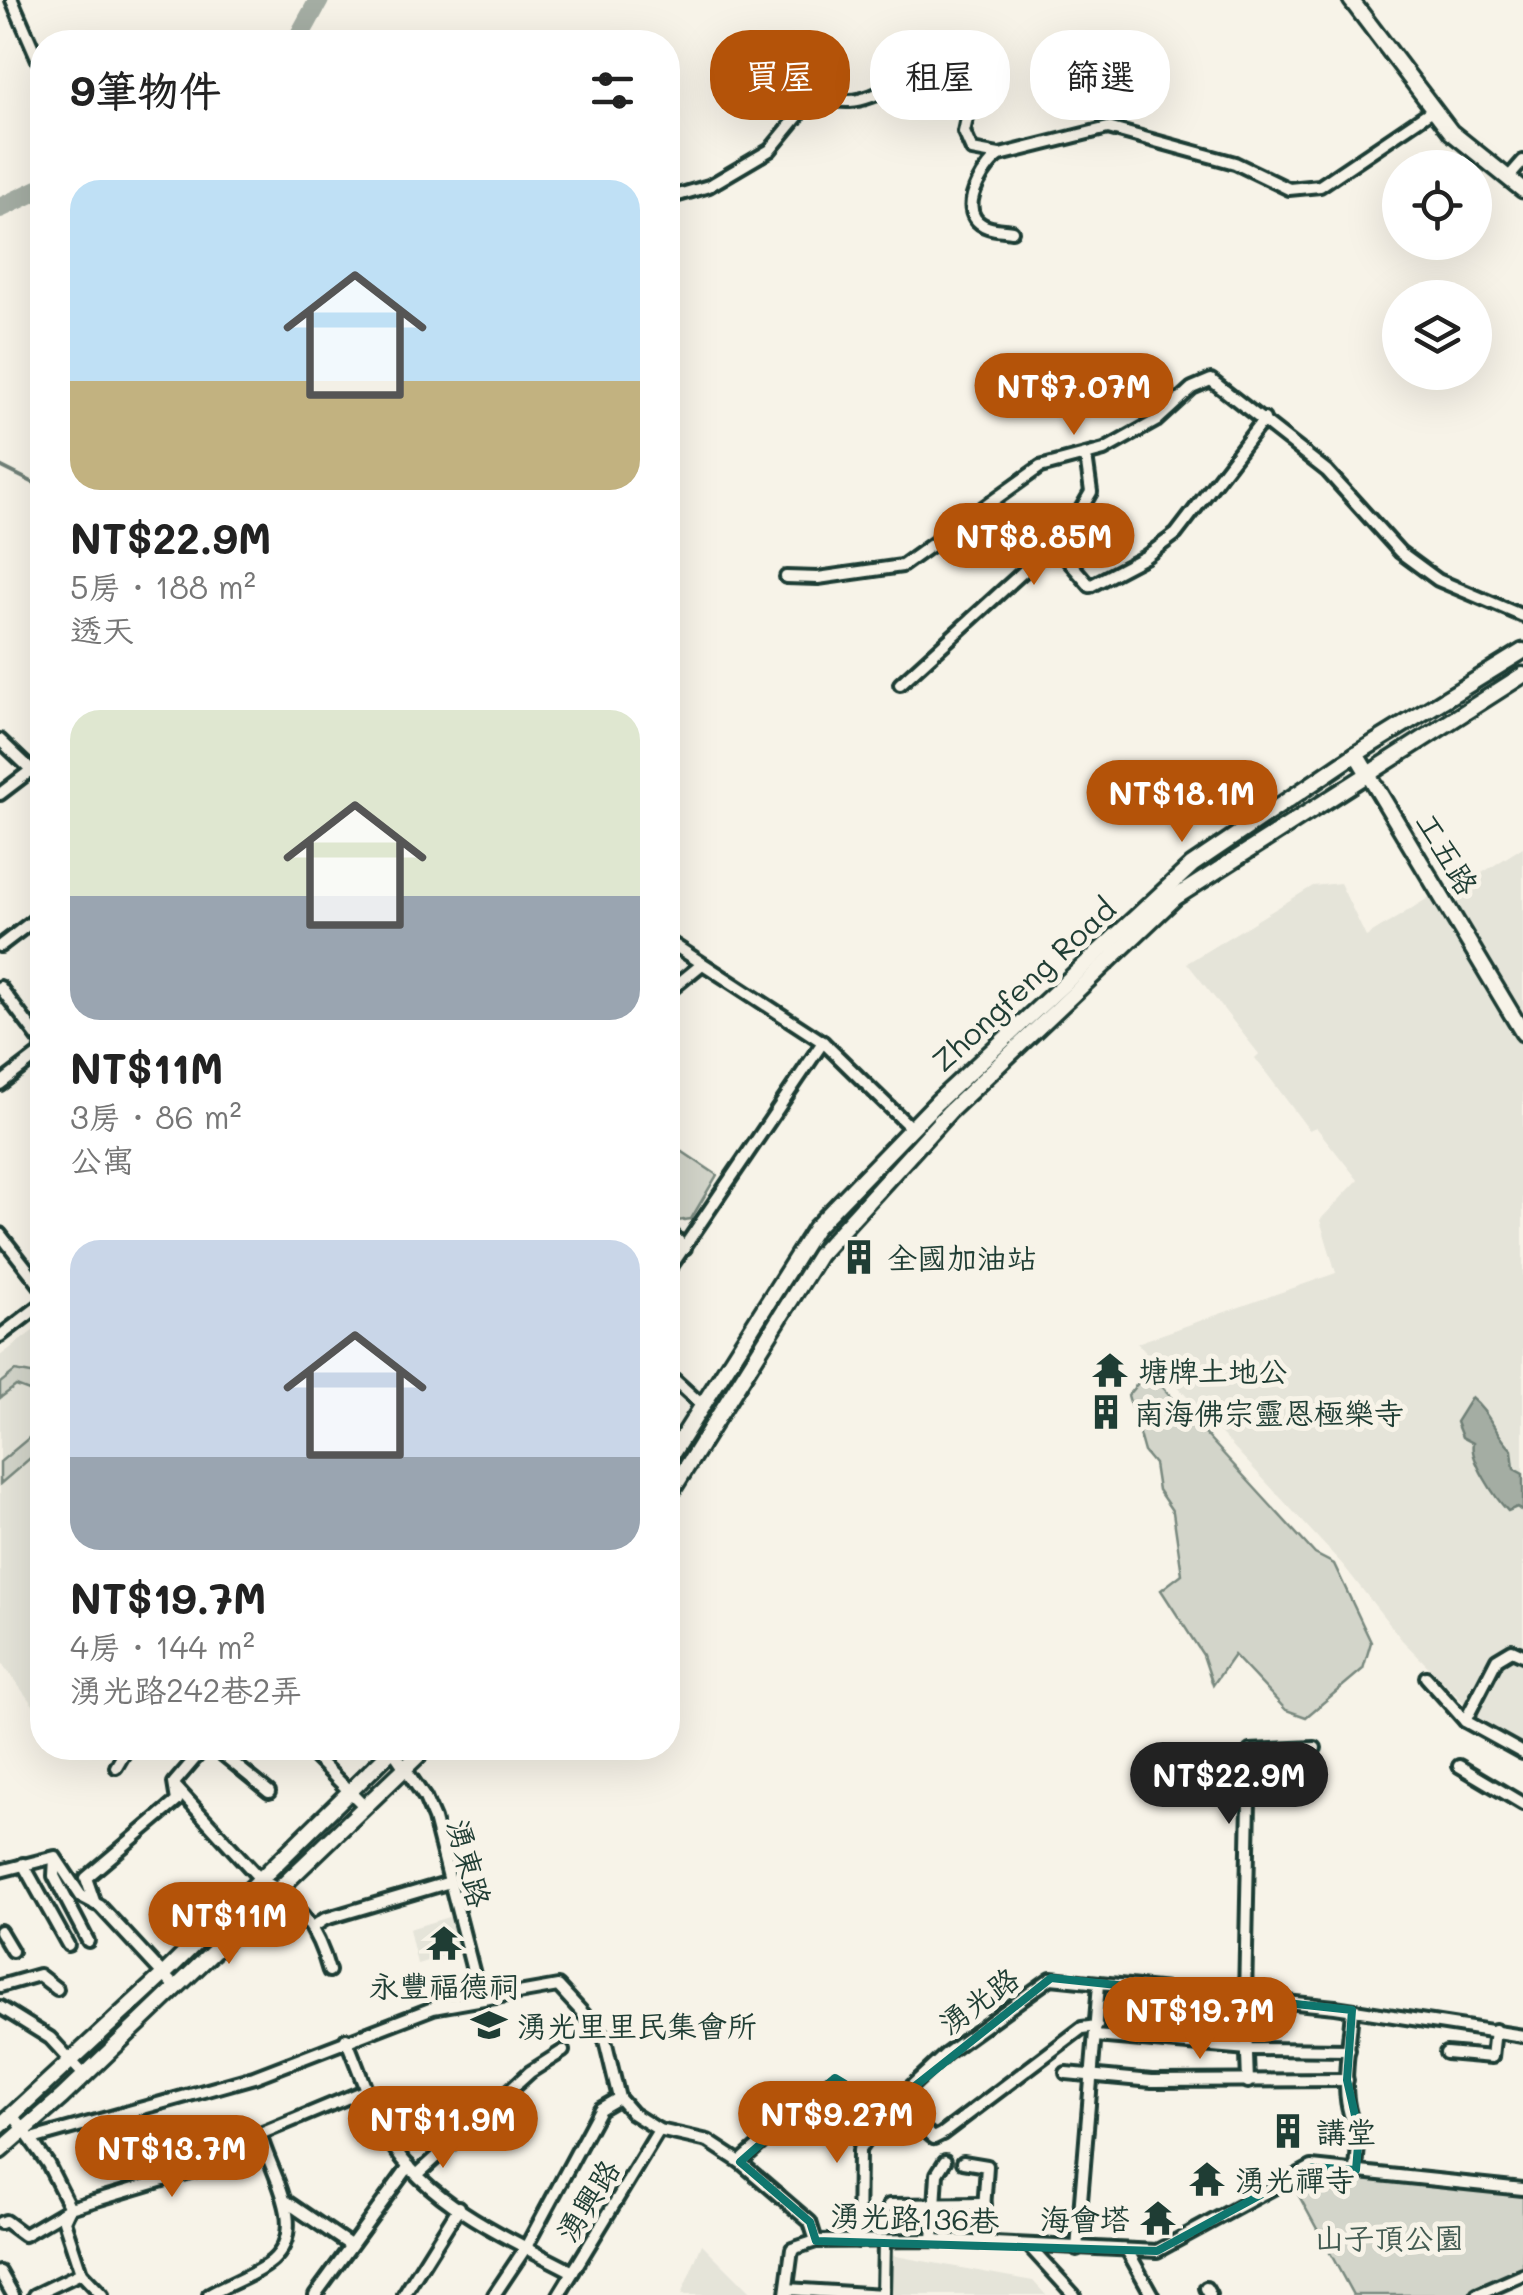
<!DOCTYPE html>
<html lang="zh-TW">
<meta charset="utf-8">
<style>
body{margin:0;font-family:Mali,"LXGW WenKai TC",sans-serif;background:#f6f6f6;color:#222;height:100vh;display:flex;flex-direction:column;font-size:38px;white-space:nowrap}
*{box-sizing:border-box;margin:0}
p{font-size:32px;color:#767676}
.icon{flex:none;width:55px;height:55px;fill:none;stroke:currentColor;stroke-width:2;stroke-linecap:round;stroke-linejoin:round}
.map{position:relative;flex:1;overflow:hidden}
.panel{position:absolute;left:30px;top:30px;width:650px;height:1730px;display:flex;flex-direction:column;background:#fff;border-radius:40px;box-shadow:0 10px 40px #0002}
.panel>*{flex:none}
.top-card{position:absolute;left:710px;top:30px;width:662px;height:90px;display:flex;gap:20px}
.buttons{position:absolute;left:1382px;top:150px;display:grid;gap:20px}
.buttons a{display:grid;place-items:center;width:110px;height:110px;border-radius:50%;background:#fff;box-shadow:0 10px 40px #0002;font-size:50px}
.price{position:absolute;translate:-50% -85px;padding:0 22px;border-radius:35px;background:#b45309;color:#fff;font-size:32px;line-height:65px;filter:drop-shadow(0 2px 5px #0008)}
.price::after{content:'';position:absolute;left:50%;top:60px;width:30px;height:22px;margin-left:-15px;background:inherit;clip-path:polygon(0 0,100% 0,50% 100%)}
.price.on{background:#222;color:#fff}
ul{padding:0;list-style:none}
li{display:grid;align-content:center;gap:20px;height:530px;padding:0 40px}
li span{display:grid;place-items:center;height:310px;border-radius:30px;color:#555}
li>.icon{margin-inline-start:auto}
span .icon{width:180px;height:180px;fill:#fffc;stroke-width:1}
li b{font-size:42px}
h2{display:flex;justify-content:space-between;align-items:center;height:120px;padding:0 40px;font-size:42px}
.tag{padding:0 35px;border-radius:40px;background:#fff;box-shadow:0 10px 40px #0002;font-size:35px;line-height:90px}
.tag.on{background:#b45309;color:#fff}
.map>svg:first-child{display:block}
</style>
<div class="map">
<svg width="1523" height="2295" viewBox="0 0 1523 2295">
<rect width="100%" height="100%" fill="#f7f3e8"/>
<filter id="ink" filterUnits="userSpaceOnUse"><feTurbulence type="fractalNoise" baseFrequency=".01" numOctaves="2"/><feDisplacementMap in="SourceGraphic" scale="20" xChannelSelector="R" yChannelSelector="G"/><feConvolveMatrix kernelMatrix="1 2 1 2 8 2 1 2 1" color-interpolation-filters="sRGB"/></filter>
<g filter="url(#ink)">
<!-- built -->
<g fill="#e5e4d9">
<polygon points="1523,847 1523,1744 1478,1717 1402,1640 1343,1565 1137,1343 1336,1273 1320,1220 1358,1180 1316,1127 1309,1130 1255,1058 1259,1054 1187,963 1313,886 1340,883 1366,937 1433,895 1438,901"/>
<polygon points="42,1324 42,1717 0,1661 0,1356"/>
<polygon points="455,1915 464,1950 417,1964 409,1929"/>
<polygon points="702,2244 753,2295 681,2295"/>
<polygon points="890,2255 1033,2281 1046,2295 890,2295"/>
</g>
<!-- green -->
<g fill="#d3d5ca" stroke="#79897f" stroke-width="2.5">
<polygon points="668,1142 717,1175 691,1219 677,1221 668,1211"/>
<polygon points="15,1371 42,1376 42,1396 16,1386 0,1398 0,1383"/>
<polygon points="1156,1380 1315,1554 1334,1564 1371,1642 1363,1669 1306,1717 1286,1710 1234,1655 1213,1685 1203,1655 1161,1590 1182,1574 1173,1512 1158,1490 1154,1464 1144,1452 1128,1395 1139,1382"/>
<polygon points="42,1427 42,1448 0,1484 0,1462"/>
<polygon points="1313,2171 1523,2193 1523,2269 1475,2295 1353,2295 1292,2183"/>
</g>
<!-- water -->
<path fill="#a4ada3" stroke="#6f8077" stroke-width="2.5" d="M1471,1398C1491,1414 1494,1433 1512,1450L1514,1469L1523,1474V1512L1517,1507L1508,1511C1496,1499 1469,1459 1473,1443L1462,1437L1456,1422Z"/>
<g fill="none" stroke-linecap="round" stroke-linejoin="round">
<!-- stream -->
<polyline stroke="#6f8077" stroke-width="4" points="0,466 42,487"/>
<!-- river -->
<g stroke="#a4ada3" stroke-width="20">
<polyline points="296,42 319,0"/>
<polyline points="0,208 42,188"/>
</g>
<defs>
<g id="street">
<polyline points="12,0 42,69"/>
<polyline points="1509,177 1523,161"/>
<path d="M668,198L709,186L770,150L811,100C825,97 837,102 850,101C891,99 940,44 973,91L964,132L972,150L999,155"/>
<path d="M1012,231C1000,229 983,230 975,218C963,200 986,164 1000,155L1108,128L1235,163L1289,189L1320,186L1431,111"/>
<polyline points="1053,543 1090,586 1145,557 1176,534 1264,419"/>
<polyline points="786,577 818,578 902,566 1040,467 1104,450 1156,421 1192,388 1211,380 1327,471 1400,552 1438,580 1523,616"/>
<polyline points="900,684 1069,530 1091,492 1086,456"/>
<polyline points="0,740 42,780"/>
<polyline points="0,794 42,762"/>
<polyline points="668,941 823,1042 911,1128"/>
<polyline points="0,946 42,914"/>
<polyline points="0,987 42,1043"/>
<polyline points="668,992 701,965"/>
<polyline points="0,1084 42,1052"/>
<polyline points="668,1230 685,1248"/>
<polyline points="0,1234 42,1288"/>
<polyline points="668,1271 823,1042"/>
<polyline points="0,1336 42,1304"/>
<polyline points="668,1374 703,1406"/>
<polyline points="1426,1677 1465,1721 1523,1753"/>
<polyline points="1465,1721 1497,1659 1512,1650 1523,1655"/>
<polyline points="215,1748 269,1792"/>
<polyline points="306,1748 365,1807"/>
<polyline points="391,1748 425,1798 434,1819 480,1998"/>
<polyline points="1459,1766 1523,1804"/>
<polyline points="116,1767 127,1748"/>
<path d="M175,1786L260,1879C298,1899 318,1931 329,1971"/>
<polyline points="55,1858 54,1876 88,1941"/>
<polyline points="23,1864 68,1945"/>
<polyline points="0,1871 55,1857 81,1896 100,1906 176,1988"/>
<polyline points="95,1904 86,1878 177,1801 174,1783 204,1748"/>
<polyline points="313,1927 325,1919 450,1882"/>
<polyline points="0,1931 12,1951"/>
<polyline points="0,1986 39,1975 57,1989"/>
<polyline points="0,2007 50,2038 84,2075"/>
<path d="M1352,2010C1350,2046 1336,2102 1359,2133L1356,2170"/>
<polyline points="1095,2036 1248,2049 1349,2050"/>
<path d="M346,2039C359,2069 369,2102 384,2131C420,2201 507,2237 573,2272"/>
<polyline points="1446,2053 1492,2057 1495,2030"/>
<polyline points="1066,2073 1152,2081 1347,2080"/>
<polyline points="1248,2082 1245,1999 1250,1751 1315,1748"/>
<polyline points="892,2103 934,2138 942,2134 1082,2028 1097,2026"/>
<polyline points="14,2116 48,2164 70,2208 64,2221 81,2273 102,2295"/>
<polyline points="32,2139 254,2077 433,2008 558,1986 604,2036 619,2098 632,2113 659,2130 708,2141 740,2162 835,2078 887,2109 946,2054 1051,1978 1335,2007 1523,2036"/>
<polyline points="740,2162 810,2222 816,2241 933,2240 1157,2251 1312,2167 1523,2189"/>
<polyline points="963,2162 987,2166 983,2224"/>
<polyline points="418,2174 530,2072 563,2051"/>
<polyline points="287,2202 350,2245"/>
<polyline points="889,2205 985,2204"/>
<polyline points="0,2223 5,2221 24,2235 70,2208 264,2150"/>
<polyline points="933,2240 937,2174 945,2161"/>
<polyline points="858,2241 859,2150 887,2109"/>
<polyline points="1029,2246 1074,2295"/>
<polyline points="1077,2249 1099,1984"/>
<polyline points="1127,2250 1152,2295"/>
<polyline points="0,2272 13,2295"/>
<polyline points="1206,2288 1210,2295"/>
<polyline points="787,2289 883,2295 884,2242"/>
<polyline points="786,2294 792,2249 816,2241"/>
<polyline points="35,2295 81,2273"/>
<path d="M209,2295C228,2284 256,2275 272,2261C310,2227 269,2170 260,2134L366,2090"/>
<polyline points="315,2295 409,2166"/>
<polyline points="404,2295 459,2207"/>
<polyline points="494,2295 526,2247 600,2109 619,2098"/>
<polyline points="559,2295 659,2130"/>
<polyline points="1477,2295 1523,2275"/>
</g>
<g id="secondary">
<polyline points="1351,0 1451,132 1523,190"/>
<polyline points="1356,754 1523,1033"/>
<polyline points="668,1460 815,1228 937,1102 1192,865 1356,754 1523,651"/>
<polyline points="668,1497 819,1255 949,1112 1176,897 1523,675"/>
<polyline points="0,2126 163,1975 394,1748"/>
<polyline points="0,2151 62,2097 426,1748"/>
</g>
</defs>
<!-- street casing -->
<use href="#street" stroke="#1f3d34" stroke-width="18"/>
<!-- secondary casing -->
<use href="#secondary" stroke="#1f3d34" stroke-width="21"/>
<!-- street -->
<use href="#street" stroke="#f7f3e8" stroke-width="10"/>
<!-- secondary -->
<use href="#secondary" stroke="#f7f3e8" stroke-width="14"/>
</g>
</g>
<!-- marked area -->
<path fill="none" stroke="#0f766e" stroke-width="8" stroke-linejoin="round" d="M1051,1978L1352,2010L1347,2080L1359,2133L1356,2170L1312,2167L1157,2251L816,2241L810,2222L740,2162L835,2078L886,2109Z"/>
<!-- icons -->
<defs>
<symbol id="building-bare" viewBox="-9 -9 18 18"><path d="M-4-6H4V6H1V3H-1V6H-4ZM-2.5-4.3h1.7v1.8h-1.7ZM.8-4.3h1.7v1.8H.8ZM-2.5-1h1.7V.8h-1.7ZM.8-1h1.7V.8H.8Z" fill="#1f3d34" stroke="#f7f3e8" stroke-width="2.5" paint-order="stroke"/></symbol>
<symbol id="temple-bare" viewBox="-9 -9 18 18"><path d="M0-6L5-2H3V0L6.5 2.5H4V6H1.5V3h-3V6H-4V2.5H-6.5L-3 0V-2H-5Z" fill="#1f3d34" stroke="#f7f3e8" stroke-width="2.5" paint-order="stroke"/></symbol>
<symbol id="school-bare" viewBox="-9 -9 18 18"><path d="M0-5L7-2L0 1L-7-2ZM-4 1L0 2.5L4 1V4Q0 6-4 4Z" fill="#1f3d34" stroke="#f7f3e8" stroke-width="2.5" paint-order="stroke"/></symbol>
</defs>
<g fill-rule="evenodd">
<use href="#building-bare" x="834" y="1232" width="50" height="50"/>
<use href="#temple-bare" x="1085" y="1345" width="50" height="50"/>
<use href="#building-bare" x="1081" y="1387" width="50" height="50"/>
<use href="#temple-bare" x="419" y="1918" width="50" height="50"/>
<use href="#school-bare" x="464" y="2000" width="50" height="50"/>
<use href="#building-bare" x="1263" y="2106" width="50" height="50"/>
<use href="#temple-bare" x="1182" y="2154" width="50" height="50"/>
<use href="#temple-bare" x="1133" y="2193" width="50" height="50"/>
</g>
<g text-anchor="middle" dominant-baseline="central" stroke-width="10" stroke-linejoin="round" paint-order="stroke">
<!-- street labels -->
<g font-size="30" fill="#1f3d34" stroke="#f7f3e8">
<text transform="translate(1448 853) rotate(59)">工五路</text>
<text transform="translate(1023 984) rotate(-43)">Zhongfeng Road</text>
<text transform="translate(470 1863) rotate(75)">湧東路</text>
<text transform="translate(978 2000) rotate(-36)">湧光路</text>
<text transform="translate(587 2200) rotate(-58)">湧興路</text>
<text transform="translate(915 2217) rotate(2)">湧光路136巷</text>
</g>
<!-- poi labels -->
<g font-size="30" fill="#1f3d34" stroke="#f7f3e8" text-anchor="start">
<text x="887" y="1257">全國加油站</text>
<text x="1138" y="1370">塘牌土地公</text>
<text x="1134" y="1412">南海佛宗靈恩極樂寺</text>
<text x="444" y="1985" text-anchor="middle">永豐福德祠</text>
<text x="517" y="2025">湧光里里民集會所</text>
<text x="1316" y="2131">講堂</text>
<text x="1235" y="2179">湧光禪寺</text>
<text x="1130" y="2218" text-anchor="end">海會塔</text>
</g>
<!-- park labels -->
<g font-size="30" fill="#435b52" stroke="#f7f3e8">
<text x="1389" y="2237">山子頂公園</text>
</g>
</g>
</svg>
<div class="buttons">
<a><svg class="icon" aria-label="locate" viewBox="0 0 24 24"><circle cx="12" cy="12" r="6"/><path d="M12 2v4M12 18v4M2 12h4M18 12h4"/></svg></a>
<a><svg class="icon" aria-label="layers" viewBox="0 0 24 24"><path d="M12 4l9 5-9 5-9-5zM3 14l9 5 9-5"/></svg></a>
</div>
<b class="price" style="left:1074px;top:438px">NT$7.07M</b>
<b class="price" style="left:1034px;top:588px">NT$8.85M</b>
<b class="price" style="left:1182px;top:845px">NT$18.1M</b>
<b class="price on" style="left:1229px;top:1827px">NT$22.9M</b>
<b class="price" style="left:229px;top:1967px">NT$11M</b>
<b class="price" style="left:1200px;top:2062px">NT$19.7M</b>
<b class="price" style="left:837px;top:2166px">NT$9.27M</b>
<b class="price" style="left:443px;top:2171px">NT$11.9M</b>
<b class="price" style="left:172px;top:2200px">NT$13.7M</b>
<div class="top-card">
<a class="tag on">買屋</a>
<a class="tag">租屋</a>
<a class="tag">篩選</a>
</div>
<section class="panel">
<h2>9筆物件<svg class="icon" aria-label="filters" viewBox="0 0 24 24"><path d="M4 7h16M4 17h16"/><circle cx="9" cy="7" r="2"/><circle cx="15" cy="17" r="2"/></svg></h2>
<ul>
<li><span style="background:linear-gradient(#bfe0f5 65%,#c2b280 0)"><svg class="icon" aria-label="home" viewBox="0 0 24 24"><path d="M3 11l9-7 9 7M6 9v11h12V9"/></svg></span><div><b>NT$22.9M</b><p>5房 · 188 m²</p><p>透天</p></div></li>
<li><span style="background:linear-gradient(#dfe7d0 60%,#9aa5b1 0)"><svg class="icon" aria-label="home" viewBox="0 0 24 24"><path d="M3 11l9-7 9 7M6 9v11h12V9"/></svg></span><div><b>NT$11M</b><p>3房 · 86 m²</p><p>公寓</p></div></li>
<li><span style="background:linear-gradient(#c9d6e8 70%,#9aa5b1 0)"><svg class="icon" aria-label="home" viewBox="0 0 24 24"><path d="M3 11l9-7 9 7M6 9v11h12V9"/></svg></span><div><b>NT$19.7M</b><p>4房 · 144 m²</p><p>湧光路242巷2弄</p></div></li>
</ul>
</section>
</div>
